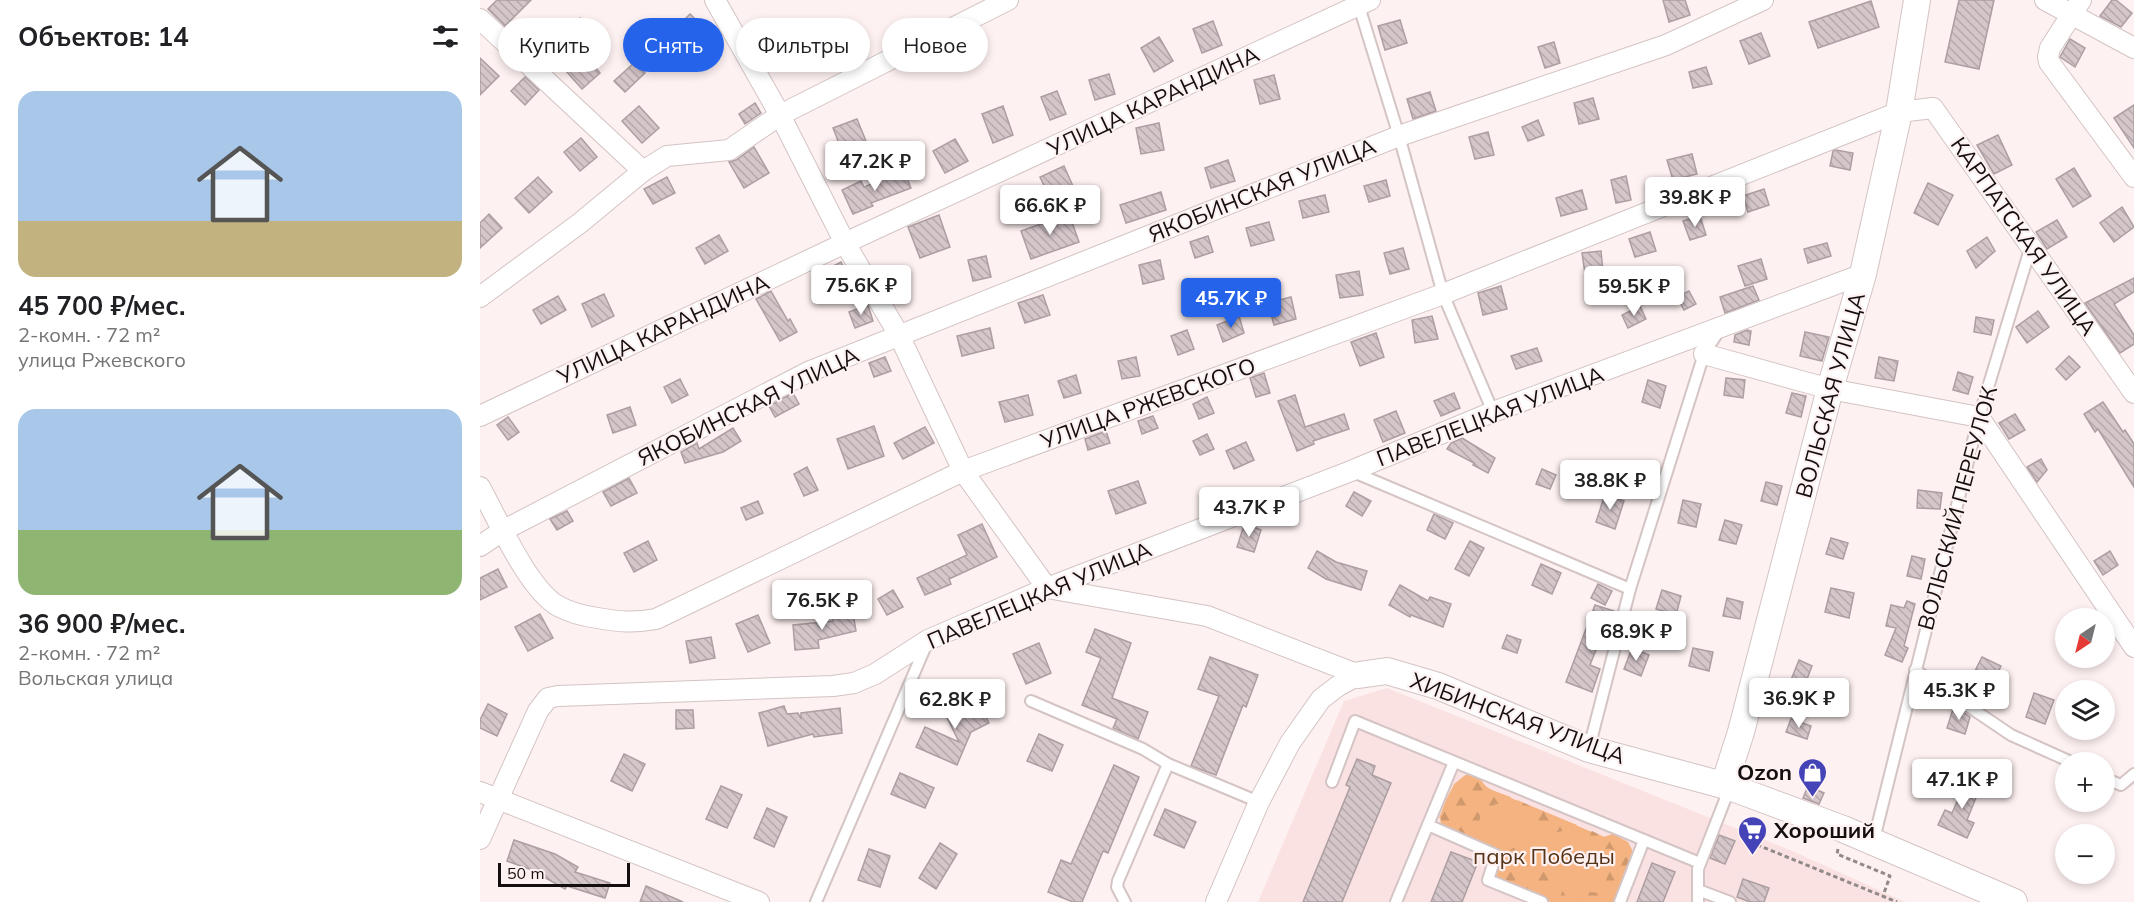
<!DOCTYPE html>
<html lang="ru">
<meta charset="utf-8">
<style>
body{margin:0;font-family:Mulish,sans-serif;background:#f2f2f2;color:#202124;height:100vh;display:flex;flex-direction:column;font-size:22px;white-space:nowrap}
*{box-sizing:border-box;margin:0}
p{font-size:20px;color:#757577}
.icon{flex:none;width:33px;height:33px;fill:none;stroke:currentColor;stroke-width:2;stroke-linecap:round;stroke-linejoin:round}
.map{position:relative;flex:1;overflow:hidden}
.panel{display:flex;flex-direction:column;background:#fff;width:480px}
.panel>*{flex:none}
.guide{position:absolute;left:18px;top:18px;width:570px;height:54px;display:flex;gap:12px}
.needle{width:39px;rotate:215deg}
.fabs{position:absolute;left:1575px;top:608px;display:grid;gap:12px}
.fabs a{display:grid;place-items:center;width:60px;height:60px;border-radius:50%;background:#fff;box-shadow:0 3px 9px #0003;font-size:30px}
.scale{position:absolute;left:18px;bottom:15px;width:132px;box-sizing:border-box;padding-left:6px;border:3px solid #140f0f;border-top:0;font-size:16px;line-height:21px;white-space:nowrap;color:#140f0f;-webkit-text-stroke:4px #fef1f1;paint-order:stroke}
.price{position:absolute;translate:-50% -51px;padding:0 14px;border-radius:6px;background:#fff;color:#222;font-size:20px;line-height:39px;filter:drop-shadow(0 2px 3px #0008)}
.price::after{content:'';position:absolute;left:50%;top:36px;width:18px;height:14px;margin-left:-9px;background:inherit;clip-path:polygon(0 0,100% 0,50% 100%)}
.price.active{background:#2563eb;color:#fff}
ul{padding:0;list-style:none}
li{display:grid;align-content:center;gap:12px;height:318px;padding:0 18px}
li span{display:grid;place-items:center;height:186px;border-radius:18px;color:#555}
li>.icon{margin-inline-start:auto}
span .icon{width:108px;height:108px;fill:#fffc;stroke-width:1}
li b{font-size:26px}
h2{display:flex;justify-content:space-between;align-items:center;height:72px;padding:0 18px;font-size:26px}
.pill{padding:0 21px;border-radius:27px;background:#fff;box-shadow:0 3px 9px #0003;font-size:21px;line-height:54px}
.pill.active{background:#2563eb;color:#fff}
main{display:flex;flex:1;min-height:0}
.map>svg:first-child{display:block}
</style>
<main>
<section class="panel">
<h2>Объектов: 14<svg class="icon" aria-label="filters" viewBox="0 0 24 24"><path d="M4 7h16M4 17h16"/><circle cx="9" cy="7" r="2"/><circle cx="15" cy="17" r="2"/></svg></h2>
<ul>
<li><span style="background:linear-gradient(#a9c7e8 70%,#c2b280 0)"><svg class="icon" aria-label="home" viewBox="0 0 24 24"><path d="M3 11l9-7 9 7M6 9v11h12V9"/></svg></span><div><b>45 700 ₽/мес.</b><p>2-комн. · 72 m²</p><p>улица Ржевского</p></div></li>
<li><span style="background:linear-gradient(#a9c7e8 65%,#8fb573 0)"><svg class="icon" aria-label="home" viewBox="0 0 24 24"><path d="M3 11l9-7 9 7M6 9v11h12V9"/></svg></span><div><b>36 900 ₽/мес.</b><p>2-комн. · 72 m²</p><p>Вольская улица</p></div></li>
</ul>
</section>
<div class="map">
<svg width="1654" height="902" viewBox="0 0 1654 902">
<defs>
<pattern id="forest-firs" width="22" height="20" patternUnits="userSpaceOnUse" patternTransform="scale(1.5)"><rect width="22" height="20" fill="#f4b380"/><path d="M5 1l3.5 6h-7zM16 11l3.5 6h-7z" fill="#d0996d"/></pattern>
<pattern id="building-back-hatch" width="6" height="6" patternUnits="userSpaceOnUse" patternTransform="scale(1.5)"><rect width="6" height="6" fill="#d5c6ca"/><path d="M-1 5l2 2M0 0l6 6M5-1l2 2" fill="none" stroke="#b6a9ac"/></pattern>
</defs>
<rect width="100%" height="100%" fill="#fef1f1"/>
<!-- built -->
<polygon fill="#fbe2e2" points="907,688 1315,852 1425,902 778,902 864,701"/>
<!-- green -->
<polygon fill="#f4b380" points="986,775 1001,780 1007,788 1124,837 1133,834 1148,842 1152,850 1136,902 1071,902 1023,884 1017,877 1019,853 959,818 974,784"/>
<!-- forest -->
<g fill="url(#forest-firs)">
<path d="M986,775C998,775 999,781 1007,787C1013,792 1024,794 1031,797L1028,804H1016L1001,814L998,827L1004,840L1002,846L961,828C958,812 971,783 986,775Z"/>
<polygon points="1037,800 1097,825 1095,828 1074,833 1059,830 1059,824 1050,820 1047,822 1042,812 1034,805"/>
<path d="M1112,831L1124,837L1133,834C1144,840 1152,843 1153,856L1136,902H1078L1086,882L1109,892L1120,893L1137,856C1133,847 1129,848 1120,850L1110,843L1109,837Z"/>
<path d="M1035,847L1036,860L1073,876L1064,900C1053,895 1016,885 1015,872C1015,867 1018,859 1019,853L1028,851Z"/>
</g>
<!-- building -->
<g fill="url(#building-back-hatch)" stroke="#ac9ea2" stroke-width="1.5">
<polygon points="17,0 51,0 25,26 8,9"/>
<polygon points="1183,0 1205,0 1210,15 1189,22"/>
<polygon points="1479,0 1514,0 1499,69 1465,62"/>
<polygon points="1632,0 1636,0 1652,13 1641,27 1620,16"/>
<polygon points="1391,1 1399,27 1338,48 1329,22"/>
<polygon points="210,14 221,25 207,38 197,27"/>
<polygon points="100,18 116,36 92,56 77,39"/>
<polygon points="920,20 927,43 905,50 898,26"/>
<polygon points="733,21 742,45 722,53 713,29"/>
<polygon points="1281,33 1290,56 1269,64 1260,41"/>
<polygon points="316,34 326,58 304,67 294,44"/>
<polygon points="679,37 693,61 674,72 661,48"/>
<polygon points="1590,39 1605,48 1595,67 1580,57"/>
<polygon points="1074,42 1080,63 1065,68 1058,47"/>
<polygon points="105,55 120,73 102,89 86,71"/>
<polygon points="0,58 19,76 0,95"/>
<polygon points="155,62 165,73 145,92 134,81"/>
<polygon points="1226,67 1232,84 1213,88 1209,72"/>
<polygon points="629,74 635,94 615,100 609,80"/>
<polygon points="794,75 800,99 780,104 774,80"/>
<polygon points="45,77 59,90 45,105 31,91"/>
<polygon points="577,91 586,114 570,120 561,97"/>
<polygon points="950,92 956,111 933,119 927,99"/>
<polygon points="1113,98 1119,119 1099,124 1094,103"/>
<polygon points="275,103 281,113 265,124 259,114"/>
<polygon points="1654,105 1654,148 1634,118"/>
<polygon points="159,106 179,128 162,143 142,121"/>
<polygon points="523,106 533,135 513,143 502,114"/>
<polygon points="377,119 386,141 362,151 353,128"/>
<polygon points="1058,120 1064,135 1048,141 1042,127"/>
<polygon points="679,123 684,150 661,154 656,128"/>
<polygon points="1008,132 1014,155 995,159 989,137"/>
<polygon points="1518,135 1532,165 1514,174 1497,145"/>
<polygon points="101,138 117,157 100,171 84,152"/>
<polygon points="475,139 488,161 465,173 453,151"/>
<polygon points="274,147 289,173 264,188 249,162 256,160"/>
<polygon points="1356,150 1373,153 1370,170 1350,166 1353,151"/>
<polygon points="1212,154 1217,174 1193,180 1187,160"/>
<polygon points="748,160 755,181 731,188 725,168"/>
<polygon points="584,166 593,186 569,196 560,177"/>
<polygon points="1594,168 1611,196 1593,207 1576,179"/>
<polygon points="424,171 431,188 391,203 393,206 373,214 362,190 381,181 384,187"/>
<polygon points="1146,176 1151,200 1136,203 1131,180"/>
<polygon points="58,177 72,192 49,213 35,198"/>
<polygon points="187,177 195,193 173,204 164,189"/>
<polygon points="906,180 910,196 889,202 884,186"/>
<polygon points="1448,183 1473,195 1458,225 1434,213"/>
<polygon points="1284,189 1289,205 1268,212 1263,196"/>
<polygon points="1102,190 1107,209 1081,216 1076,198"/>
<polygon points="681,192 686,210 646,223 640,205"/>
<polygon points="845,195 849,212 823,218 819,201"/>
<polygon points="1642,207 1654,227 1634,242 1620,223"/>
<polygon points="9,214 22,228 0,248 0,223"/>
<polygon points="589,214 599,242 551,259 541,231"/>
<polygon points="459,215 470,247 440,258 428,227"/>
<polygon points="1220,216 1226,235 1210,240 1203,221"/>
<polygon points="1577,220 1587,237 1567,249 1556,232"/>
<polygon points="789,222 794,240 771,246 766,228"/>
<polygon points="1170,232 1176,251 1155,257 1149,239"/>
<polygon points="239,235 248,251 225,264 216,248"/>
<polygon points="728,236 733,252 715,258 710,242"/>
<polygon points="1507,237 1515,251 1496,268 1487,251"/>
<polygon points="1347,243 1351,256 1328,263 1324,249"/>
<polygon points="923,248 929,269 910,274 904,253"/>
<polygon points="1121,251 1123,272 1105,274 1102,253"/>
<polygon points="506,256 511,277 493,281 488,260"/>
<polygon points="1281,259 1287,279 1265,286 1258,266"/>
<polygon points="680,260 684,279 663,284 659,265"/>
<polygon points="361,262 369,278 348,289 340,273"/>
<polygon points="879,271 883,295 860,298 856,275"/>
<polygon points="1654,278 1654,292 1634,304 1654,335 1654,344 1640,353 1605,303"/>
<polygon points="1021,286 1027,309 1003,315 998,293"/>
<polygon points="1273,286 1279,300 1245,313 1240,297"/>
<polygon points="291,291 308,321 310,319 317,332 300,341 276,299"/>
<polygon points="1209,291 1216,304 1204,310 1197,297"/>
<polygon points="124,294 134,316 112,327 102,304"/>
<polygon points="563,295 570,315 545,323 538,303"/>
<polygon points="78,296 86,310 61,324 53,310"/>
<polygon points="811,297 816,319 794,325 788,303"/>
<polygon points="388,305 393,321 375,328 369,312"/>
<polygon points="1160,306 1166,319 1148,328 1142,315"/>
<polygon points="1558,311 1569,327 1547,343 1536,327"/>
<polygon points="759,316 764,333 743,342 737,325"/>
<polygon points="952,316 958,339 935,343 932,320"/>
<polygon points="1496,317 1514,320 1511,335 1494,332"/>
<polygon points="510,328 514,348 482,356 477,336"/>
<polygon points="707,330 714,349 698,355 691,336"/>
<polygon points="1267,330 1271,331 1269,345 1254,342 1255,335"/>
<polygon points="1325,332 1349,337 1342,361 1320,356"/>
<polygon points="896,333 904,357 880,366 871,342"/>
<polygon points="1057,348 1062,361 1036,369 1031,356"/>
<polygon points="1589,356 1600,367 1586,380 1576,369"/>
<polygon points="405,357 411,371 394,377 389,363"/>
<polygon points="656,357 660,376 642,379 638,361"/>
<polygon points="1399,357 1418,361 1414,381 1395,378"/>
<polygon points="1478,372 1493,377 1488,394 1473,390"/>
<polygon points="784,373 790,393 776,397 770,378"/>
<polygon points="596,375 601,393 584,398 578,381"/>
<polygon points="1246,378 1265,380 1263,398 1244,395"/>
<polygon points="200,379 208,395 192,403 184,387"/>
<polygon points="1168,380 1186,386 1180,408 1162,402"/>
<polygon points="313,393 319,404 295,417 289,406"/>
<polygon points="974,393 980,408 961,416 954,401"/>
<polygon points="1312,393 1326,396 1321,417 1306,413"/>
<polygon points="548,395 553,415 525,422 519,402"/>
<polygon points="815,395 825,427 864,414 869,429 833,441 834,444 817,451 798,401"/>
<polygon points="727,397 734,413 719,419 713,404"/>
<polygon points="1623,402 1643,432 1645,430 1654,444 1654,487 1618,429 1615,432 1604,414"/>
<polygon points="150,407 156,425 133,433 127,415"/>
<polygon points="916,411 925,433 903,442 894,420"/>
<polygon points="1535,414 1545,430 1529,439 1519,423"/>
<polygon points="673,416 678,428 662,434 658,421"/>
<polygon points="28,417 39,432 28,440 17,425"/>
<polygon points="394,426 404,456 368,469 357,439"/>
<polygon points="445,427 454,443 423,459 414,443"/>
<polygon points="253,428 261,441 243,452 205,463 201,452 217,443 219,449"/>
<polygon points="626,431 630,443 608,450 605,439"/>
<polygon points="727,434 734,449 720,455 713,441"/>
<polygon points="982,438 1015,458 1008,473 993,465 994,463 967,449 971,443"/>
<polygon points="766,442 774,460 754,469 746,451"/>
<polygon points="1561,459 1567,470 1557,482 1547,467"/>
<polygon points="327,467 338,490 324,496 314,474"/>
<polygon points="1062,469 1076,475 1070,489 1056,484"/>
<polygon points="149,478 157,493 131,506 123,492"/>
<polygon points="658,481 666,503 636,514 628,491"/>
<polygon points="1286,482 1302,486 1297,505 1281,501"/>
<polygon points="1438,490 1462,493 1460,509 1437,508"/>
<polygon points="874,492 891,501 882,516 866,506"/>
<polygon points="1125,494 1144,501 1135,529 1116,522"/>
<polygon points="1203,500 1221,504 1216,527 1198,523"/>
<polygon points="278,501 283,513 266,520 261,508"/>
<polygon points="87,511 93,521 77,530 70,519"/>
<polygon points="954,514 973,523 965,539 947,530"/>
<polygon points="1245,520 1262,525 1256,544 1239,540"/>
<polygon points="502,524 517,557 469,579 471,584 445,595 437,578 487,555 478,535"/>
<polygon points="766,524 781,530 774,552 757,547 764,525"/>
<polygon points="1351,538 1368,543 1363,559 1346,554"/>
<polygon points="168,541 177,560 154,572 144,553"/>
<polygon points="990,541 1004,548 989,576 975,569"/>
<polygon points="837,551 856,562 887,571 881,590 846,579 828,568"/>
<polygon points="1630,551 1638,565 1623,575 1614,561"/>
<polygon points="1432,556 1445,559 1441,579 1427,576"/>
<polygon points="1061,564 1081,573 1072,594 1052,585"/>
<polygon points="18,569 27,587 0,600 0,578"/>
<polygon points="1118,584 1132,591 1125,605 1111,598"/>
<polygon points="920,585 948,601 950,597 971,604 963,627 931,615 930,617 909,605"/>
<polygon points="1351,588 1374,593 1369,618 1345,612"/>
<polygon points="413,590 423,607 407,615 398,599"/>
<polygon points="1182,590 1201,596 1196,615 1176,609"/>
<polygon points="1247,598 1263,602 1260,619 1243,616"/>
<polygon points="1427,601 1435,604 1424,646 1428,648 1422,662 1405,655 1416,628 1406,626 1411,605 1424,608"/>
<polygon points="1115,605 1134,611 1129,628 1125,627 1110,665 1120,669 1112,692 1086,682"/>
<polygon points="373,613 376,631 338,640 339,648 315,650 313,625 353,621 352,618"/>
<polygon points="60,614 73,638 48,651 35,627"/>
<polygon points="278,615 290,643 268,652 256,624"/>
<polygon points="615,629 651,643 632,698 668,712 658,739 633,728 637,719 602,705 621,658 606,652"/>
<polygon points="1027,635 1041,640 1037,653 1022,648"/>
<polygon points="231,637 235,658 210,663 206,641"/>
<polygon points="559,643 571,673 546,684 533,654"/>
<polygon points="1152,648 1169,655 1161,676 1144,669"/>
<polygon points="1213,648 1233,652 1229,671 1209,666"/>
<polygon points="730,657 778,675 766,707 763,705 736,775 711,766 739,696 718,689"/>
<polygon points="1502,657 1521,666 1514,680 1495,671"/>
<polygon points="1319,660 1332,666 1321,695 1307,690"/>
<polygon points="494,693 509,723 491,732 477,765 436,747 445,727 479,742 463,709"/>
<polygon points="1554,693 1574,700 1565,724 1546,717"/>
<polygon points="8,704 27,714 17,736 0,728 0,720"/>
<polygon points="304,706 307,714 318,713 321,719 321,713 360,708 362,733 334,737 333,734 288,746 279,713"/>
<polygon points="1474,706 1490,717 1485,734 1467,728"/>
<polygon points="196,710 213,710 214,728 196,729"/>
<polygon points="1311,719 1331,726 1327,739 1306,732"/>
<polygon points="559,734 583,745 572,771 547,761"/>
<polygon points="144,754 165,764 152,791 131,781"/>
<polygon points="877,759 895,766 892,775 911,783 862,902 823,902 870,787 866,785"/>
<polygon points="1439,763 1453,767 1448,786 1434,781"/>
<polygon points="634,765 659,777 628,853 623,851 602,902 593,902 568,892 581,860 591,864"/>
<polygon points="420,773 454,788 445,808 411,794"/>
<polygon points="1488,777 1502,783 1487,820 1494,823 1487,838 1458,825 1465,810 1472,813"/>
<polygon points="241,786 262,795 247,828 226,819"/>
<polygon points="1328,786 1344,793 1339,804 1323,798"/>
<polygon points="287,808 307,817 294,847 274,838"/>
<polygon points="685,809 716,822 704,848 674,835"/>
<polygon points="1239,835 1255,841 1245,864 1230,858"/>
<polygon points="34,840 75,854 98,867 95,872 130,883 125,898 87,886 85,889 62,876 63,874 27,861"/>
<polygon points="460,843 477,854 456,889 439,878"/>
<polygon points="389,849 410,856 400,887 378,880"/>
<polygon points="971,852 998,862 982,902 951,902"/>
<polygon points="1172,863 1195,872 1183,902 1157,902"/>
<polygon points="1263,879 1289,888 1284,902 1270,902 1257,897"/>
<polygon points="166,886 203,902 160,902"/>
</g>
<g fill="none" stroke-linecap="round" stroke-linejoin="round">
<defs>
<g id="service">
<polyline points="878,3 919,136 963,294 1013,412"/>
<polyline points="871,471 1150,589"/>
<polyline points="1435,670 1531,735 1591,762"/>
<polyline points="551,701 663,749 688,764"/>
<polyline points="1109,748 1150,589 1224,354 1240,329"/>
<polyline points="1624,778 1641,785 1654,774"/>
<polyline points="852,782 875,721 1220,863"/>
<polyline points="948,825 1016,855 1008,880 1062,902"/>
<polyline points="1393,843 1499,417 1551,246"/>
<polyline points="1218,890 1250,902"/>
<polyline points="336,902 447,643"/>
<polyline points="645,902 637,887 638,881 688,764 779,802"/>
<polyline points="916,902 974,762"/>
<polyline points="1140,902 1164,840"/>
<polyline points="1218,902 1218,869 1250,787"/>
</g>
<g id="minor">
<polyline points="235,0 300,115 365,243 419,335 483,471 567,588 727,616 879,675"/>
<polyline points="1565,0 1654,48"/>
<polyline points="1601,0 1570,48 1568,57 1569,62 1654,177"/>
<polyline points="0,19 163,171"/>
<polyline points="0,297 100,223 163,171 187,156 249,150 300,115 528,0"/>
<polyline points="1224,354 1350,389 1499,417 1654,647"/>
<polyline points="0,416 365,243 890,0"/>
<path d="M0,487C17,518 48,589 78,606C89,612 104,616 117,618C140,622 154,623 176,619L483,471L963,294L1419,112L1453,108L1654,393"/>
<polyline points="0,546 24,530 328,372 919,136 1186,45 1283,0"/>
<polyline points="0,792 279,902"/>
<polyline points="0,839 58,711 68,698 78,696 353,686 374,683 395,674 448,640 567,588 871,471 1013,412 1383,274"/>
<polyline points="736,902 779,802 810,743 841,699 858,686 879,675"/>
</g>
<g id="tertiary">
<polyline points="879,675 907,671 958,686 1109,749 1250,787 1363,829 1534,902"/>
<polyline points="1244,785 1261,732 1350,389 1383,274 1419,112 1437,0"/>
</g>
</defs>
<!-- service casing -->
<use href="#service" stroke="#d4c4c4" stroke-width="14"/>
<!-- minor casing -->
<use href="#minor" stroke="#d4c4c4" stroke-width="22"/>
<!-- tertiary casing -->
<use href="#tertiary" stroke="#d4c4c4" stroke-width="28"/>
<!-- path -->
<g stroke="#928989" stroke-width="3" stroke-dasharray="4.5 3" stroke-linecap="butt">
<polyline points="1263,839 1417,902"/>
<polyline points="1358,849 1357,854 1410,876 1403,896"/>
</g>
<!-- service -->
<use href="#service" stroke="#fff" stroke-width="10"/>
<!-- minor -->
<use href="#minor" stroke="#fff" stroke-width="20"/>
<!-- tertiary -->
<use href="#tertiary" stroke="#fff" stroke-width="26"/>
</g>
<!-- icons -->
<defs>
<symbol id="shop-pin" viewBox="-11 -11 22 30"><path d="M0 17L-7.5 6A9.5 9.5 0 1 1 7.5 6Z" fill="#4443b8" stroke="#fef1f1"/><path d="M-5-2.5h2.3a2.7 3.5 0 0 1 5.4 0H5L5.5 6h-11ZM-1.5-2.5h3a1.5 2.3 0 0 0-3 0Z" fill="#fff"/></symbol>
<symbol id="supermarket-pin" viewBox="-11 -11 22 30"><path d="M0 17L-7.5 6A9.5 9.5 0 1 1 7.5 6Z" fill="#4443b8" stroke="#fef1f1"/><path d="M-6-5.5h2.5l.6 2H6L4.5 2H-2.5L-4.4-4H-6ZM-1.5 3.2a1.3 1.3 0 1 0 .1 0ZM3 3.2a1.3 1.3 0 1 0 .1 0Z" fill="#fff"/></symbol>
</defs>
<g fill-rule="evenodd">
<use href="#shop-pin" x="1316" y="756" width="33" height="45"/>
<use href="#supermarket-pin" x="1256" y="814" width="33" height="45"/>
</g>
<g text-anchor="middle" dominant-baseline="central" stroke-width="4.5" stroke-linejoin="round" paint-order="stroke">
<!-- street labels -->
<g font-size="22" fill="#140f0f" stroke="#fef1f1">
<text transform="translate(673 101) rotate(-25)">УЛИЦА КАРАНДИНА</text>
<text transform="translate(782 190) rotate(-22)">ЯКОБИНСКАЯ УЛИЦА</text>
<text transform="translate(1544 236) rotate(55)">КАРПАТСКАЯ УЛИЦА</text>
<text transform="translate(183 329) rotate(-25)">УЛИЦА КАРАНДИНА</text>
<text transform="translate(1350 395) rotate(-75)">ВОЛЬСКАЯ УЛИЦА</text>
<text transform="translate(668 403) rotate(-20)">УЛИЦА РЖЕВСКОГО</text>
<text transform="translate(268 406) rotate(-26)">ЯКОБИНСКАЯ УЛИЦА</text>
<text transform="translate(1010 416) rotate(-21)">ПАВЕЛЕЦКАЯ УЛИЦА</text>
<text transform="translate(1477 508) rotate(-75)">ВОЛЬСКИЙ ПЕРЕУЛОК</text>
<text transform="translate(559 595) rotate(-23)">ПАВЕЛЕЦКАЯ УЛИЦА</text>
<text transform="translate(1038 718) rotate(20)">ХИБИНСКАЯ УЛИЦА</text>
</g>
<!-- poi labels -->
<g font-size="22" font-weight="bold" fill="#140f0f" stroke="#fef1f1" text-anchor="end">
<text x="1312" y="772">Ozon</text>
<text x="1294" y="830" text-anchor="start">Хороший</text>
</g>
<!-- park labels -->
<g font-size="22" fill="#563418" stroke="#fef1f1">
<text x="1064" y="856">парк Победы</text>
</g>
</g>
</svg>
<div class="fabs">
<a><svg class="needle" viewBox="-14 -14 28 28"><path d="M0-13l5 13h-10z" fill="#e53935"/><path d="M0 13l5-13h-10z" fill="#757577"/></svg></a>
<a><svg class="icon" aria-label="layers" viewBox="0 0 24 24"><path d="M12 4l9 5-9 5-9-5zM3 14l9 5 9-5"/></svg></a>
<a>+</a>
<a>−</a>
</div>
<div class="scale">50 m</div>
<b class="price" style="left:395px;top:192px">47.2K ₽</b>
<b class="price" style="left:1215px;top:228px">39.8K ₽</b>
<b class="price" style="left:570px;top:236px">66.6K ₽</b>
<b class="price" style="left:381px;top:316px">75.6K ₽</b>
<b class="price" style="left:1154px;top:317px">59.5K ₽</b>
<b class="price active" style="left:751px;top:329px">45.7K ₽</b>
<b class="price" style="left:1130px;top:511px">38.8K ₽</b>
<b class="price" style="left:769px;top:538px">43.7K ₽</b>
<b class="price" style="left:342px;top:631px">76.5K ₽</b>
<b class="price" style="left:1156px;top:662px">68.9K ₽</b>
<b class="price" style="left:1479px;top:721px">45.3K ₽</b>
<b class="price" style="left:1319px;top:729px">36.9K ₽</b>
<b class="price" style="left:475px;top:730px">62.8K ₽</b>
<b class="price" style="left:1482px;top:810px">47.1K ₽</b>
<div class="guide">
<a class="pill">Купить</a>
<a class="pill active">Снять</a>
<a class="pill">Фильтры</a>
<a class="pill">Новое</a>
</div>
</div>
</main>
